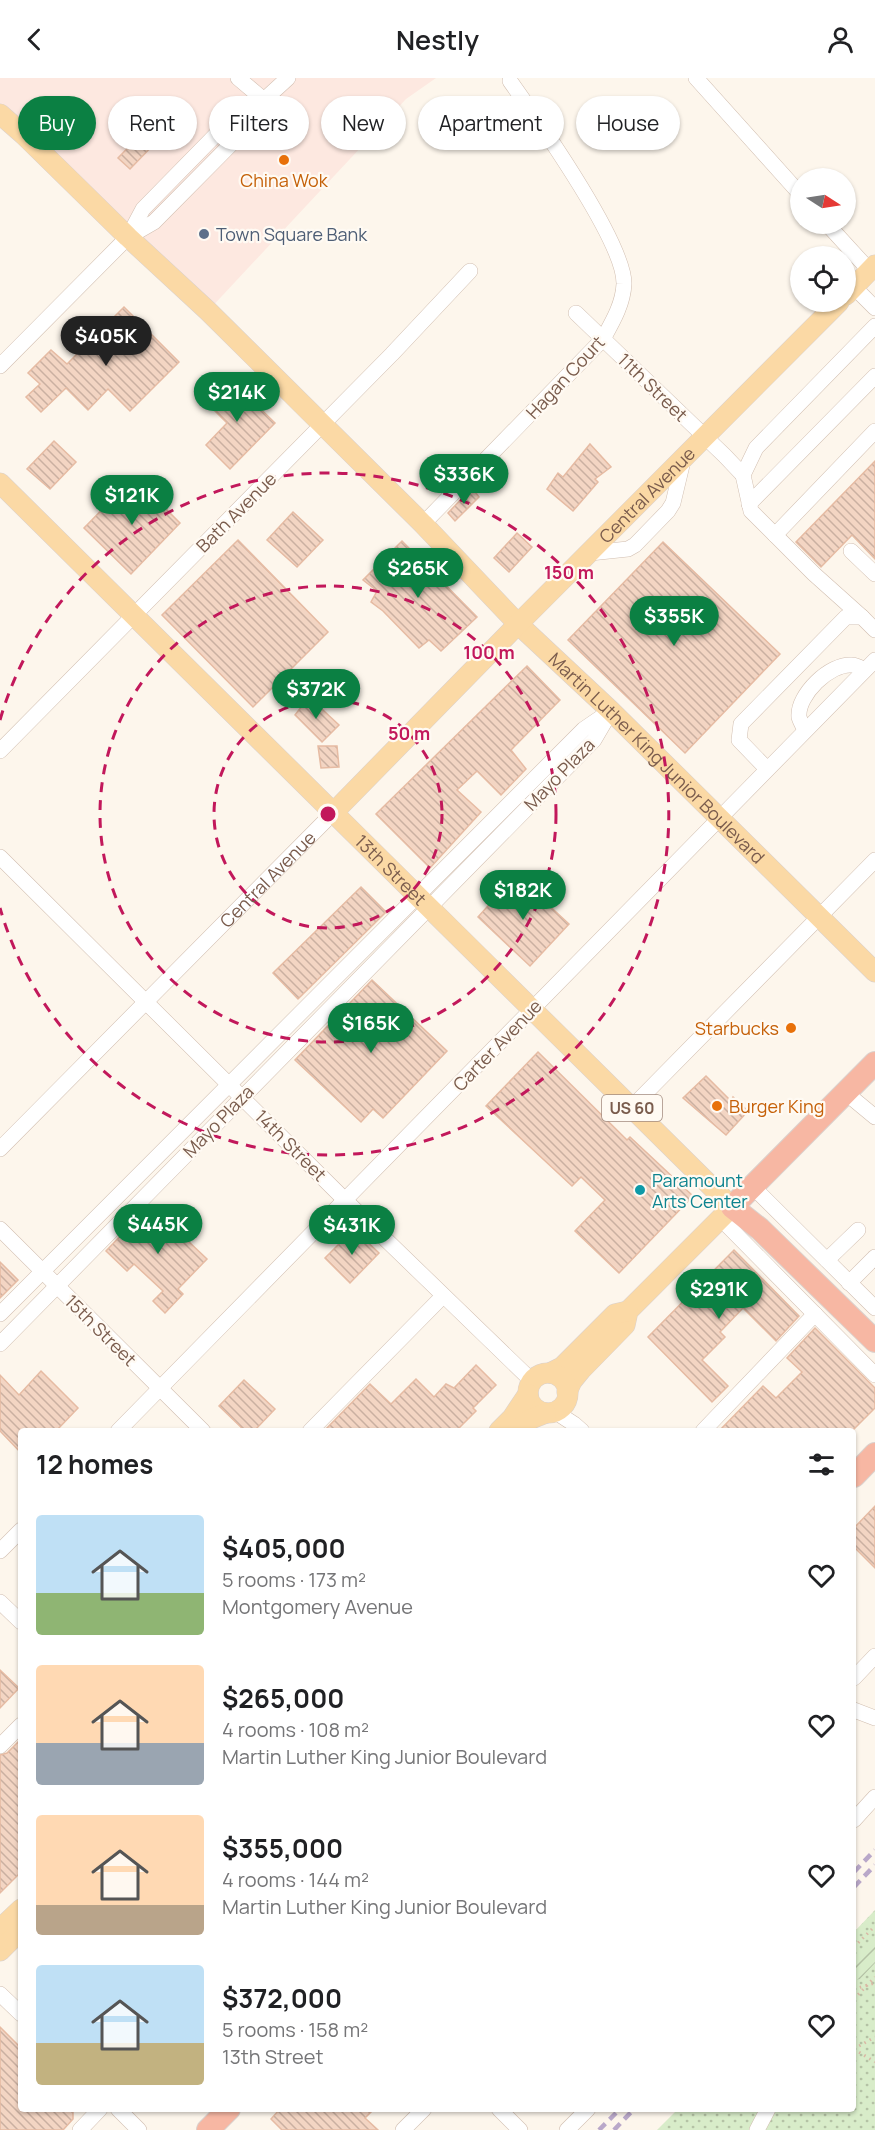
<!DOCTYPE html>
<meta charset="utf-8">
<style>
body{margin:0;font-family:Manrope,sans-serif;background:#f6f6f6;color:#202124;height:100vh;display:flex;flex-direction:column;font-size:22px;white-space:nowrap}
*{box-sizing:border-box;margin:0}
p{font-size:20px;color:#757577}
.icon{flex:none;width:33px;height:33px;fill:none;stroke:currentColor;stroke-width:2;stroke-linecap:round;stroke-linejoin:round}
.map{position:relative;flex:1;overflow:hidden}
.sheet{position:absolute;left:18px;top:1350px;width:838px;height:684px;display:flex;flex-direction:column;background:#fff;border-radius:6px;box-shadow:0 2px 4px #0004}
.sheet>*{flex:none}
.top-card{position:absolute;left:18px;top:18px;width:840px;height:54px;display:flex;gap:12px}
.needle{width:39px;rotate:102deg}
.buttons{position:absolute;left:790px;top:90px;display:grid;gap:12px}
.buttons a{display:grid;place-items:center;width:66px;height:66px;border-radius:50%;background:#fff;box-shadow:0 2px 4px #0004;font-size:30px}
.price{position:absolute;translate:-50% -51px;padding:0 14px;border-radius:21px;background:#0b8043;color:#fff;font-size:20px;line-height:39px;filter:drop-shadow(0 2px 3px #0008)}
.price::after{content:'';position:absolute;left:50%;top:36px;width:18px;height:14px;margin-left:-9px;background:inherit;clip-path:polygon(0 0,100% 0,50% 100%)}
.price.selected{background:#222;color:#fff}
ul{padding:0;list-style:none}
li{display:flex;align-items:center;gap:18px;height:150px;padding:0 18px}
li span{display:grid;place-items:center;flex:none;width:168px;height:120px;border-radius:6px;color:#555}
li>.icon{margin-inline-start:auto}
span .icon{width:72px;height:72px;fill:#fffc;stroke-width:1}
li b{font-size:26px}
h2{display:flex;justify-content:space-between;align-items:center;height:72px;padding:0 18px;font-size:26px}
.pill{padding:0 21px;border-radius:27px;background:#fff;box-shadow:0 2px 4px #0004;font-size:21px;line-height:54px}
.pill.selected{background:#0b8043;color:#fff}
header{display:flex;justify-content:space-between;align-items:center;height:78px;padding:0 18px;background:#fff;font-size:27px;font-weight:600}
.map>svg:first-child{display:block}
</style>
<header><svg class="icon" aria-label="back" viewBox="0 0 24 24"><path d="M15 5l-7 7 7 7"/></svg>Nestly<svg class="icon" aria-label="person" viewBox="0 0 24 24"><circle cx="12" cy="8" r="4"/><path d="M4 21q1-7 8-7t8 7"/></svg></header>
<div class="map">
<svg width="875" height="2052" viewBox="0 0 875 2052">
<defs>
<pattern id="park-dots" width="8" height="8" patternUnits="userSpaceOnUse" patternTransform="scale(1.5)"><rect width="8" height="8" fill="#d8ecc9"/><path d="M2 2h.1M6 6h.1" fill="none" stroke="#b4c2a5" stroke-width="1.8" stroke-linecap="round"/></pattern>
<pattern id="garden-furrows" width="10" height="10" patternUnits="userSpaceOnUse" patternTransform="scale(1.5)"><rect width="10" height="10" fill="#d8ecc9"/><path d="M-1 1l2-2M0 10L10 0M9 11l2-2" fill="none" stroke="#b4c2a5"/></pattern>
<pattern id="building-back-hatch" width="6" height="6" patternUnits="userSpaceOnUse" patternTransform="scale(1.5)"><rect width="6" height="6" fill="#f3d5c3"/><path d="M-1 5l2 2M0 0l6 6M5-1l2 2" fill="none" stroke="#cab0a1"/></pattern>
</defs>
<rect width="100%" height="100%" fill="#fdf6ec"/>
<!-- commercial -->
<polygon fill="#fde8e0" points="0,0 436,0 406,21 208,233 24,57 0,26"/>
<!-- park -->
<polygon fill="url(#park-dots)" points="875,1832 875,2052 657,2052 678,2031 854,2031 854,1854"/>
<!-- garden -->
<polygon fill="url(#garden-furrows)" points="875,1858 875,1885 860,1901 854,1902 854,1880"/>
<!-- building -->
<g fill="url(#building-back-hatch)" stroke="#e6bba3" stroke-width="1.5">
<polygon points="175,21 187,32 130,91 118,80"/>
<polygon points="124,229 179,284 130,333 108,311 88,332 66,310 41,334 26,319 40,306 28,295 51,272 67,286"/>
<polygon points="229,300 275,345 230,391 206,367 227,345 206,324"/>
<polygon points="54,363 76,384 50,411 27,391"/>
<polygon points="590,366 611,389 595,401 598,404 573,433 547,411 558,395 563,399"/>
<polygon points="875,383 875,481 852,457 821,489 796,464"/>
<polygon points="134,399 180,445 131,496 84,450"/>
<polygon points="472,410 479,419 455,443 448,435"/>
<polygon points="293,434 323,462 297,489 267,462"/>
<polygon points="517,455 532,469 509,494 494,480"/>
<polygon points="238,462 328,554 253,629 162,537"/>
<polygon points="402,463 477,539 441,573 429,562 419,570 383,533 371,524 377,513 363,502"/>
<polygon points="663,464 780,576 685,675 568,562"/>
<polygon points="527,588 560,622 511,672 526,691 501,717 477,693 457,712 481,734 430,790 376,736"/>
<polygon points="309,619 339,647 322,664 295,637"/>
<polygon points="318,668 337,668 339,689 321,690"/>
<polygon points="516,797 569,846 530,888 478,839"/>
<polygon points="361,809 386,834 298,921 273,895"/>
<polygon points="372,902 447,973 383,1040 373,1031 361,1044 295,982"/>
<polygon points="538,974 627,1062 630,1059 693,1118 619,1195 575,1153 605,1122 581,1099 572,1108 486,1028"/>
<polygon points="706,998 731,1023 733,1019 748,1033 726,1057 683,1020"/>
<polygon points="150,1127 207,1181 178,1211 183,1216 165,1235 153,1223 163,1213 134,1186 127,1193 106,1173"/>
<polygon points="354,1151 379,1175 350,1205 325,1180"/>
<polygon points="734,1172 799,1238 776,1263 743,1230 720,1254 725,1259 702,1282 728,1308 712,1324 648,1259"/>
<polygon points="0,1184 18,1202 0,1220"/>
<polygon points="815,1250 875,1310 875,1330 852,1353 719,1353 763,1308 776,1320 802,1294 787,1280"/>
<polygon points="476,1287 496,1307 473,1330 476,1333 456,1353 324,1353 370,1306 391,1326 416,1301 434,1319 446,1306 454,1310"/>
<polygon points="41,1293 78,1330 56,1353 21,1353 21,1375 0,1353 0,1297 19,1317"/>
<polygon points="244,1302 275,1331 254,1353 245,1353 219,1328"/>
<polygon points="875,1428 875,1490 854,1469 854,1450"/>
<polygon points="0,1592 19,1610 0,1630"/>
<polygon points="21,1661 21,1794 0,1815 0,1677 7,1675"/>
<polygon points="0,1949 21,1970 21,2031 73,2031 73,2041 63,2052 0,2052"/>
<polygon points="280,2031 374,2031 365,2040 378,2052 282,2052 271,2041"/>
</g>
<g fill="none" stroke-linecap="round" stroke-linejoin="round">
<defs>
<g id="minor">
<polyline points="238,0 264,22"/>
<polyline points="696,0 801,117"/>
<polyline points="827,146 870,193"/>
<polyline points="128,159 143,131 241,31 264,22"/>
<polyline points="854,209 875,230"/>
<polyline points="576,235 725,378 743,397"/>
<polyline points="0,288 128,159 154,144 253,44 264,22 288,0"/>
<polyline points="749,426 875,298"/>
<path d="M423,446L603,261C613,243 623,226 624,206C625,165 537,41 510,3"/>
<polyline points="775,457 875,353"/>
<polyline points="851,473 875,496"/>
<polyline points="590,475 628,471 635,467 668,433 673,425 684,379"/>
<polyline points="862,539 814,496 751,433 743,397 756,370 875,248"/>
<path d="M805,652C803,648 800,643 799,639C797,617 830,585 852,587C856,587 861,590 865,592"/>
<polyline points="0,673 392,276 470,193"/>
<polyline points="767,691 739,662 741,646 846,539 862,539 875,552"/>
<polyline points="0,779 346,1123 532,1303"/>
<polyline points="846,1015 875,1039"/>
<polyline points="631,1030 875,782"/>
<path id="s1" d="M0,1071L333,735"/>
<polyline points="752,1108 875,1230"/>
<polyline points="720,1140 875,1297"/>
<polyline points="0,1151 203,1353"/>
<polyline points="827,1182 858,1152"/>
<polyline points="849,1205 875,1179"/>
<polyline points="0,1236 584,651 606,636"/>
<polyline points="0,1266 594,662 611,633"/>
<polyline points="554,1333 574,1346 582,1353"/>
<polyline points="118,1353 875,582"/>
<polyline points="310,1353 443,1218"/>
<polyline points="703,1353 815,1236"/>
<polyline points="0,1473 21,1452"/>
<polyline points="0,1524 21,1544"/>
<polyline points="854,1600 875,1578"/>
<polyline points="854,1632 875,1640"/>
<polyline points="0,1668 21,1647"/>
<polyline points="854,1742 875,1719"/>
<polyline points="0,1916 21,1936"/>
<polyline points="118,2031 139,2052"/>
<polyline points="499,2031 520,2052"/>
<polyline points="80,2052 100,2031"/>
<polyline points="403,2052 424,2031"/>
<polyline points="567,2052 588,2031"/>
<polyline points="757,2052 768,2031"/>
</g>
<g id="major">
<path id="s2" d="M0,36L24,57L128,159L208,233L423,446L518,546L611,633L875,894"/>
<polyline points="846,217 875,187"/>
<path id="s3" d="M0,405L732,1129L628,1233L625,1247L581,1292L572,1303L567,1314"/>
<path id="s4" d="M333,735L518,546L839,224"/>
<polyline points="550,1295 562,1289 615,1236 628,1233"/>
<circle cx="548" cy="1315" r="20"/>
<polyline points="499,1353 512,1340 528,1316"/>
<polyline points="517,1353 531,1341 546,1335"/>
<polyline points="0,1851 21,1831"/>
<polyline points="0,1873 21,1852"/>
</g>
<g id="highway">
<polyline points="875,985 732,1129 760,1151 875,1263"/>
<polyline points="854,1398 875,1376"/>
<polyline points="208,2052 229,2031"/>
</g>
</defs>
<!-- minor casing -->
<use href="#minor" stroke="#d1beb0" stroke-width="16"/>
<!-- major casing -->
<use href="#major" stroke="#dad1cd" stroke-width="21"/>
<!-- highway casing -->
<use href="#highway" stroke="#dad1cd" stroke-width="24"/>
<!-- path -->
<g stroke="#d9b8a5" stroke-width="3" stroke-dasharray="1.5 4.5" stroke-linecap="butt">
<polyline points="854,1869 875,1848"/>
<polyline points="854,1911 875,1905"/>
<polyline points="854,1921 875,1899"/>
<polyline points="854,1971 875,1984"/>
<polyline points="854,1971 875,1959"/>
</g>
<!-- minor -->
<use href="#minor" stroke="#fff" stroke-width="15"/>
<!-- major -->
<use href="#major" stroke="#fbd9a5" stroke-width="20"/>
<!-- highway -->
<use href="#highway" stroke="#f7b7a3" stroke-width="22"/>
<!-- rail -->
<g stroke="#b9a8c9" stroke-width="4.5" stroke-dasharray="9 6" stroke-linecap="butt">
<polyline points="854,1794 875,1772"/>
<polyline points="854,1809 875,1787"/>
<polyline points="599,2052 620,2031"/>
<polyline points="614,2052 634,2031"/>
</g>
</g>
<!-- distance rings -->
<g fill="none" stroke="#c2185b" stroke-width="3" stroke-dasharray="10 8">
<circle cx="328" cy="736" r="114"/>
<circle cx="328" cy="736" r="228"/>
<path d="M0 642A341 341 0 1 1 0 830"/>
</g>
<!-- markers -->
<g fill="#e8710a" stroke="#fffaf3" stroke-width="2">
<circle cx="284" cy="82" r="6"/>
<circle cx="791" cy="950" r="6"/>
<circle cx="717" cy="1028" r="6"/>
</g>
<circle fill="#5c6f8a" stroke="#fffaf3" stroke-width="2" cx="204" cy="156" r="6"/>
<circle fill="#0f9aa8" stroke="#fffaf3" stroke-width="2" cx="640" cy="1112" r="6"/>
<g text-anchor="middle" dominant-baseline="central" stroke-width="4.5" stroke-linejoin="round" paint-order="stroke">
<!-- shield labels -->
<rect fill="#fffaf3" stroke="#a28b7f" stroke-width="1.5" x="602" y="1017" width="60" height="26" rx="4.5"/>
<g font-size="16" font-weight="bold" fill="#7a5c4d">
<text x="632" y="1030">US 60</text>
</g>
<!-- food labels -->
<g font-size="18" fill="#c56008" stroke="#fffaf3">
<text x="284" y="102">China Wok</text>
<text x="779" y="950" text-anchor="end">Starbucks</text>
<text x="729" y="1028" text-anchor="start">Burger King</text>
</g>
<!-- service labels -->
<g font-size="18" fill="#4e5e75" stroke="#fffaf3" text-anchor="start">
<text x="216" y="156">Town Square Bank</text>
</g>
<!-- street labels -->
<g font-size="18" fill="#7a5c4d" stroke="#fffaf3">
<text transform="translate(565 299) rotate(-47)">Hagan Court</text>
<text transform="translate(653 309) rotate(44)">11th Street</text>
<text stroke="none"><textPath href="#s4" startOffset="447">Central Avenue</textPath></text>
<text transform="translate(236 434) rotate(-45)">Bath Avenue</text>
<text stroke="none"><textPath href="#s2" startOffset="920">Martin Luther King Junior Boulevard</textPath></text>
<text transform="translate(559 696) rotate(-46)">Mayo Plaza</text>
<text stroke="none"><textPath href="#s3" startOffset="550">13th Street</textPath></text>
<text stroke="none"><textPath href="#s1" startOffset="380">Central Avenue</textPath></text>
<text transform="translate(497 967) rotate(-46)">Carter Avenue</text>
<text transform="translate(218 1043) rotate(-46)">Mayo Plaza</text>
<text transform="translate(291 1067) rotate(45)">14th Street</text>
<text transform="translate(101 1252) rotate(45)">15th Street</text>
</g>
<!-- culture labels -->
<g font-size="18" fill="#0d838f" stroke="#fffaf3" text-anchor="start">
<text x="652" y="1102">Paramount<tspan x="652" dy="21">Arts Center</tspan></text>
</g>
</g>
<circle cx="328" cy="736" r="9" fill="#c2185b" stroke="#fffaf3" stroke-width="3"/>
<g font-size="18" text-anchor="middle" font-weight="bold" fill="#c2185b" stroke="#fffaf3" stroke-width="4.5" stroke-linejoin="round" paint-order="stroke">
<text x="569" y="501">150 m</text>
<text x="489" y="581">100 m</text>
<text x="409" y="662">50 m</text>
</g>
</svg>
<div class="buttons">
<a><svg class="needle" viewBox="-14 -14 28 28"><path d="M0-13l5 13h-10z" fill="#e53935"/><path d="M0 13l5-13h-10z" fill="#757577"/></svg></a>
<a><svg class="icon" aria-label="locate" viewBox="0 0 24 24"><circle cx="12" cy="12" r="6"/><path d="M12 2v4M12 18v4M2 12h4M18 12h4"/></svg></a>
</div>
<b class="price selected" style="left:106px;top:289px">$405K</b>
<b class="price" style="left:237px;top:345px">$214K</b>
<b class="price" style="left:464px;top:427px">$336K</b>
<b class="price" style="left:132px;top:448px">$121K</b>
<b class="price" style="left:418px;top:521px">$265K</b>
<b class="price" style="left:674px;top:569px">$355K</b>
<b class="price" style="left:316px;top:642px">$372K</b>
<b class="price" style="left:523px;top:843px">$182K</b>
<b class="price" style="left:371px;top:976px">$165K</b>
<b class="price" style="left:158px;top:1177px">$445K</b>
<b class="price" style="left:352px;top:1178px">$431K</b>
<b class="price" style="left:719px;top:1242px">$291K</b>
<div class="top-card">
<a class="pill selected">Buy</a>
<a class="pill">Rent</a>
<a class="pill">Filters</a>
<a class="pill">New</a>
<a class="pill">Apartment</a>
<a class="pill">House</a>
</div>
<section class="sheet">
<h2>12 homes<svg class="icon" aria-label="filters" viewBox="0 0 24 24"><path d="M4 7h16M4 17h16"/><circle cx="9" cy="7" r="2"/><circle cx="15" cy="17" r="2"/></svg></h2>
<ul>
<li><span style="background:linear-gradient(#bfe0f5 65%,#8fb573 0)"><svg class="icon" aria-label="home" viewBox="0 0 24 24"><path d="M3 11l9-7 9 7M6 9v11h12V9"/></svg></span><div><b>$405,000</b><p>5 rooms · 173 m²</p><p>Montgomery Avenue</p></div><svg class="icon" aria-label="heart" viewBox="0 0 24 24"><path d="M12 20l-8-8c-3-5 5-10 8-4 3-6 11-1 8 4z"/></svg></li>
<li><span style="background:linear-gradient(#ffd9b3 65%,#9aa5b1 0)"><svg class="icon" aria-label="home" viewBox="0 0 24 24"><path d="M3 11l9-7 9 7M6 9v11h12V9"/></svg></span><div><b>$265,000</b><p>4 rooms · 108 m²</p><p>Martin Luther King Junior Boulevard</p></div><svg class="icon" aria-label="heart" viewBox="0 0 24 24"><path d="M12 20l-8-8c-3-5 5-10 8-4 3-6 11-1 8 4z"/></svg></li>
<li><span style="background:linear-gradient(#ffd9b3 75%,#b9a48a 0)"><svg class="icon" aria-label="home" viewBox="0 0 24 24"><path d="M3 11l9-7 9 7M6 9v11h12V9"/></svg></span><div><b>$355,000</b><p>4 rooms · 144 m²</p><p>Martin Luther King Junior Boulevard</p></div><svg class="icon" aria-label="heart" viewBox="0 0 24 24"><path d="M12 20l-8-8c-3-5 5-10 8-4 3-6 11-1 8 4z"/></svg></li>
<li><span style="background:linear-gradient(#bfe0f5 65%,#c2b280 0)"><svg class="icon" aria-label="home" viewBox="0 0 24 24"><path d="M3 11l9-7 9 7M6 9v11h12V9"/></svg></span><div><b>$372,000</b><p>5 rooms · 158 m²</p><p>13th Street</p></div><svg class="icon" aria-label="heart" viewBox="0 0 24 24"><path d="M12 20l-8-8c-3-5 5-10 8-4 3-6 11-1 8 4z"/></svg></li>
</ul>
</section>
</div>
